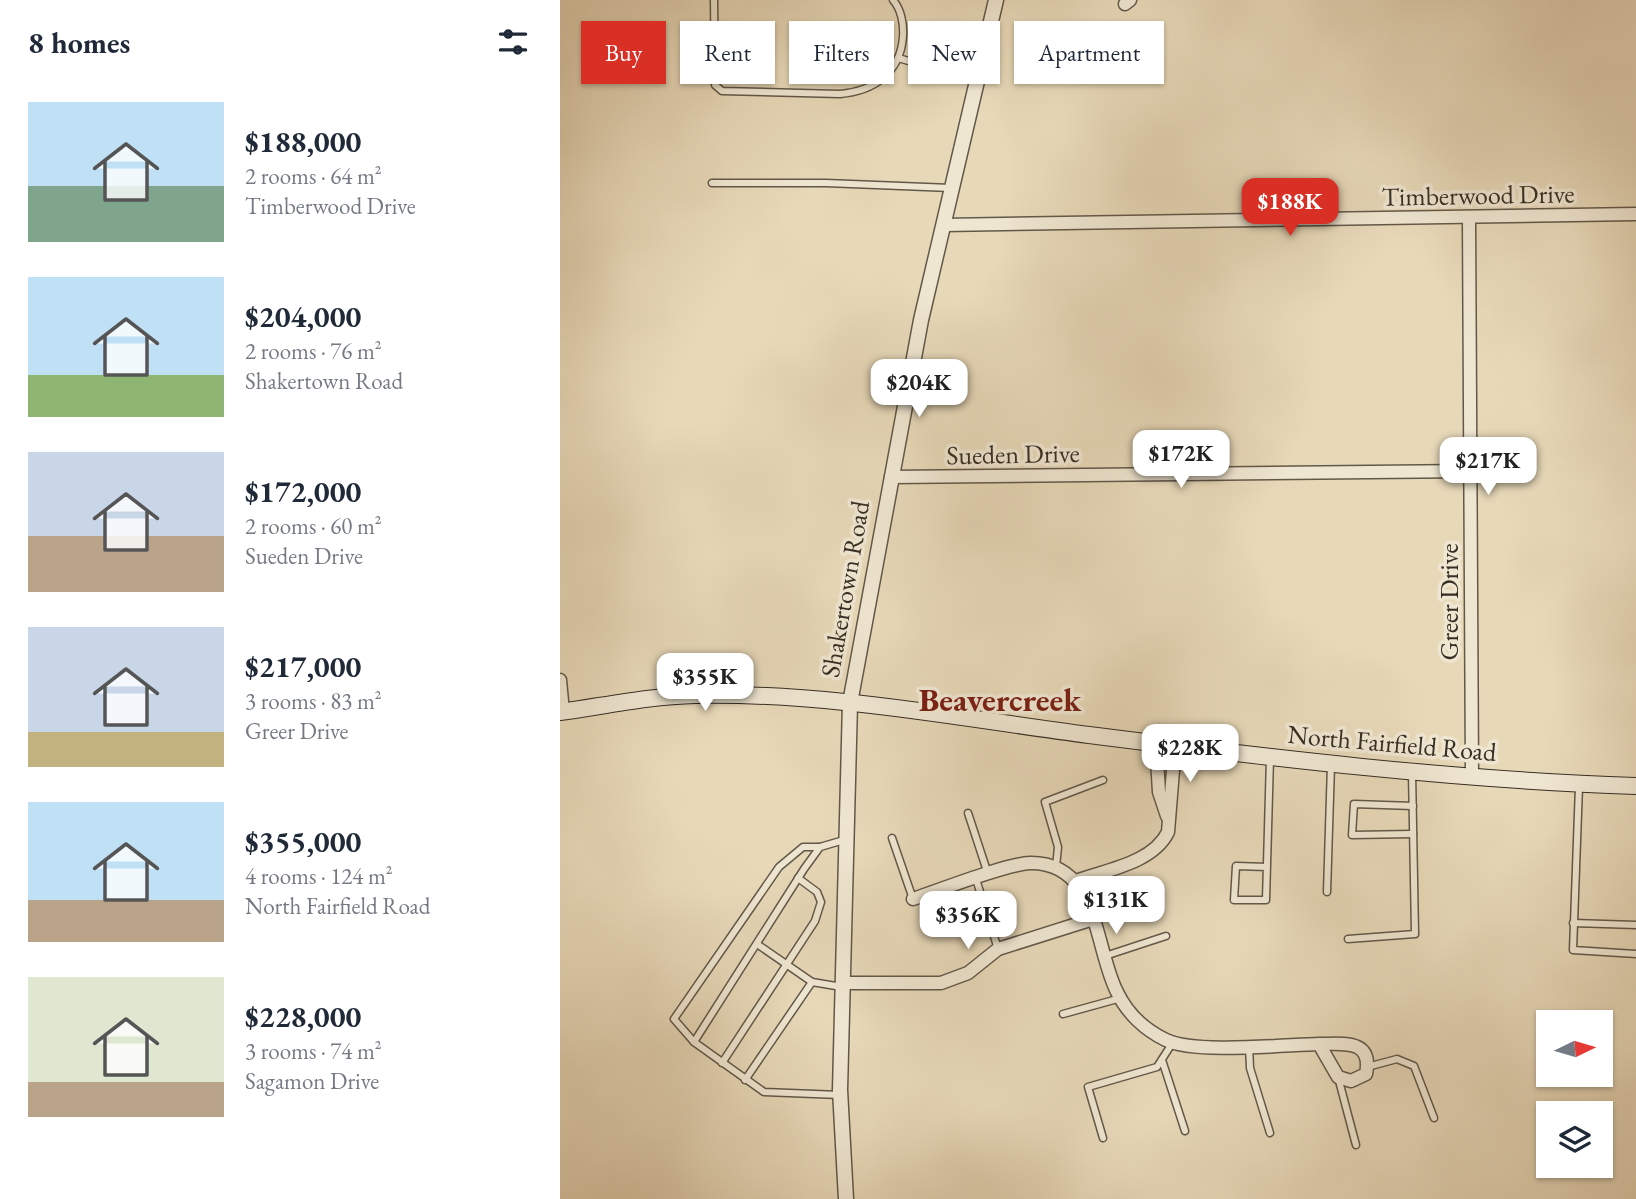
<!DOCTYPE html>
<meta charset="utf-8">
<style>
body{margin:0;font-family:"EB Garamond",serif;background:#f2f2f3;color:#1f2937;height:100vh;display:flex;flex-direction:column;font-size:26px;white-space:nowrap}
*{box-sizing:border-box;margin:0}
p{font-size:23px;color:#747a83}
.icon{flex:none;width:38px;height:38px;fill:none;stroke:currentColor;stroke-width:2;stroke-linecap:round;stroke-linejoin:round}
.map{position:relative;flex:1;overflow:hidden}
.side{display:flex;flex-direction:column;background:#fff;width:560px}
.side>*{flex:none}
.banner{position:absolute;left:21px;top:21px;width:665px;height:63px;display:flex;gap:14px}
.needle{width:46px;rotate:85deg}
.tools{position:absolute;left:976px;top:1010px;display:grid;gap:14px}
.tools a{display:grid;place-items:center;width:77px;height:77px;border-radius:0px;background:#fff;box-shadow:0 2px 5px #0004;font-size:35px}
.price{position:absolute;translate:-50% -60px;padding:0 16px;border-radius:14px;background:#fff;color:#222;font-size:23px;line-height:46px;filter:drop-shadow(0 2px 4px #0008)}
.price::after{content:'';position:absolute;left:50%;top:42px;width:21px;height:16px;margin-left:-10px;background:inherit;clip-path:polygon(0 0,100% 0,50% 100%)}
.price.selected{background:#d93025;color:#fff}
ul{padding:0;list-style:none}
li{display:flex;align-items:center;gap:21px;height:175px;padding:0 28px}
li span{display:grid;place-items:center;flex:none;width:196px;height:140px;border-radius:0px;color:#555}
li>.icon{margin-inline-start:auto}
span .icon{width:84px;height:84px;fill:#fffc;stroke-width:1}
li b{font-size:30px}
h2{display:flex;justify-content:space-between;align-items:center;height:84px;padding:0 28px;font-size:30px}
.pill{padding:0 24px;border-radius:0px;background:#fff;box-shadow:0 2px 5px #0004;font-size:24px;line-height:63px}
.pill.selected{background:#d93025;color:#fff}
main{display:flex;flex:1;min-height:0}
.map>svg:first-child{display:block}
</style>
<main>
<section class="side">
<h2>8 homes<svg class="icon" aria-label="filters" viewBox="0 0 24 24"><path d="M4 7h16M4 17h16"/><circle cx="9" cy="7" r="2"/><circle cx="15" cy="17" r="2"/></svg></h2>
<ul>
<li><span style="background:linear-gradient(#bfe0f5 60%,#7fa58c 0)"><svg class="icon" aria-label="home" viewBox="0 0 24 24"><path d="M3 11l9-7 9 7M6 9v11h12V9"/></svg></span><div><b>$188,000</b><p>2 rooms · 64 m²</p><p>Timberwood Drive</p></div></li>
<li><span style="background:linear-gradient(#bfe0f5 70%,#8fb573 0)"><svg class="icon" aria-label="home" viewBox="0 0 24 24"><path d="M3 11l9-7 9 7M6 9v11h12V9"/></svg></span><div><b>$204,000</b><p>2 rooms · 76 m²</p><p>Shakertown Road</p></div></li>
<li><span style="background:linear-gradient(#c9d6e8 60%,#b9a48a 0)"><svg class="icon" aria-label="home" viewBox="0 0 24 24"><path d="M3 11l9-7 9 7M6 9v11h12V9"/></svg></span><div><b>$172,000</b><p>2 rooms · 60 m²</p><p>Sueden Drive</p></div></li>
<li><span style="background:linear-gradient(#c9d6e8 75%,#c2b280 0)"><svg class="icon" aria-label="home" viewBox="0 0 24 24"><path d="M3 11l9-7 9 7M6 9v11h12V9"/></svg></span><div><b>$217,000</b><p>3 rooms · 83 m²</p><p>Greer Drive</p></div></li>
<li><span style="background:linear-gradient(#bfe0f5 70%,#b9a48a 0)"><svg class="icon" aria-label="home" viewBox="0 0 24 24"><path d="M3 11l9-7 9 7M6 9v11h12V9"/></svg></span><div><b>$355,000</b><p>4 rooms · 124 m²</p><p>North Fairfield Road</p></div></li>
<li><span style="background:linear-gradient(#dfe7d0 75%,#b9a48a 0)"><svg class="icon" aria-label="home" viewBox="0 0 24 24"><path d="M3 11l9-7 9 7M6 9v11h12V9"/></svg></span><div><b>$228,000</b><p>3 rooms · 74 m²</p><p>Sagamon Drive</p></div></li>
</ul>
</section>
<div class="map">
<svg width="1076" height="1199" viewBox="0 0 1076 1199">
<rect width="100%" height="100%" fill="#e7d8b8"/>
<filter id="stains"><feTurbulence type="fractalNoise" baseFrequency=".00286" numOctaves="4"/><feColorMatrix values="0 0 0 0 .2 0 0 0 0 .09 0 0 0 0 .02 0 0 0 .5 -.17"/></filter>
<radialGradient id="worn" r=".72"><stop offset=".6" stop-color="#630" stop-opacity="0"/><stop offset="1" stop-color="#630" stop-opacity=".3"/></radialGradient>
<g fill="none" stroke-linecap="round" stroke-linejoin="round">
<defs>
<g id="service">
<path d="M154,0L155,85L162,91L280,94C314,91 340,73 343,37C344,24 341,9 333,0"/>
<polyline points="338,58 417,80"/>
<polyline points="152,183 266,183 391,188"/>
<polyline points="1019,786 1013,950 1076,954"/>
<polyline points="853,806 794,804 792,835 853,834"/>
<polyline points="408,813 428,874"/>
<polyline points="332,838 353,899"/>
<polyline points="260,847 243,847 219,867 114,1019 134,1042 204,1092 280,1095"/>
<polyline points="496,867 498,847 485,802 543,780"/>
<polyline points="707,867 676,866 674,900 706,900 710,758"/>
<polyline points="416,879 438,949"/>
<polyline points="767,892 771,765"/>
<polyline points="1013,923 1076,925"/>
<polyline points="788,939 855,934 852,772"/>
<polyline points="197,944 252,982 282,987"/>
<polyline points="545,956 606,936"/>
<polyline points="503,1014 561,998"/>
<polyline points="134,1042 244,869 260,847 284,840"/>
<polyline points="689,1047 690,1068 710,1133"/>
<polyline points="602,1060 625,1131"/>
<polyline points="162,1063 255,921 261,902 257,892 238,878"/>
<polyline points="807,1067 837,1059 854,1066 874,1118"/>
<polyline points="778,1077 796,1145"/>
<polyline points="185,1080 252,982"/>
<polyline points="543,1138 528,1087 597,1067 613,1042"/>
</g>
<g id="minor">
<polyline points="565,4 570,0"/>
<polyline points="909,218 912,776"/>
<polyline points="383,225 1076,214"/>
<polyline points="331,477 911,471"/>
<polyline points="0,680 3,712"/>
<polyline points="596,743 599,792 607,816"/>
<path d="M516,881C546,870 593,863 608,832L615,746"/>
<path d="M353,899C380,890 446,864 470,863C539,862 534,947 557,992C567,1013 585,1030 606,1040C635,1054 723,1045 759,1044L778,1077L791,1081L806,1074C813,1039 784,1044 759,1044"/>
<polyline points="282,983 381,983 408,973 438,949 533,919"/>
</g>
<polyline id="tertiary" points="286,1199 280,1090 290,703 361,320 436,0"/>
<path id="secondary" d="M0,712C44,706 90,696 135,695C266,692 399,718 529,735C711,758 893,780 1076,786"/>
</defs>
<!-- service casing -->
<use href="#service" stroke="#625849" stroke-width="9"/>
<!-- minor casing -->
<use href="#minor" stroke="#625849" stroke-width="15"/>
<!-- tertiary casing -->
<use href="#tertiary" stroke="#625849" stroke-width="17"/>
<!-- secondary casing -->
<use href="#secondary" stroke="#362e24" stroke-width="18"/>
<!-- service -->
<use href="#service" stroke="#efe6d1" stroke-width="6"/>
<!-- minor -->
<use href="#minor" stroke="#efe6d1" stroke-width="12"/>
<!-- tertiary -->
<use href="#tertiary" stroke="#efe6d1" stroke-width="14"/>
<!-- secondary -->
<use href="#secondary" stroke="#efe6d1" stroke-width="16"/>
</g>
<g text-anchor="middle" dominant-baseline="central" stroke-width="7" stroke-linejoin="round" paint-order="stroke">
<!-- street labels -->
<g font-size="26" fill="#362e24" stroke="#efe6d1">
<text transform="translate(918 195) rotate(-1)">Timberwood Drive</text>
<text transform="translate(453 454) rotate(-1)">Sueden Drive</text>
<text transform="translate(285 589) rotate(-80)">Shakertown Road</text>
<text transform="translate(889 602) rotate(-90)">Greer Drive</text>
<text transform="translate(832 743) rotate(5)">North Fairfield Road</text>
</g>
<!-- district labels -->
<g font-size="33" font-weight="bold" fill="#7a1f14" stroke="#efe6d1">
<text x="440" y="699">Beavercreek</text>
</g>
</g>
<rect width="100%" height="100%" filter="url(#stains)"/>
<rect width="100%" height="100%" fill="url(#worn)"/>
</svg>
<div class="tools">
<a><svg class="needle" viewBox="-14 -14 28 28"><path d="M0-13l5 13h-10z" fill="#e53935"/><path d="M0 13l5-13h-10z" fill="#747a83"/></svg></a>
<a><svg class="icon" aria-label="layers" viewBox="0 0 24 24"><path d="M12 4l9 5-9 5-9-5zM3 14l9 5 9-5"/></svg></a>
</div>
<b class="price selected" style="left:730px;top:238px">$188K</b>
<b class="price" style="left:359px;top:419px">$204K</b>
<b class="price" style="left:621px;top:490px">$172K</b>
<b class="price" style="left:928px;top:497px">$217K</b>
<b class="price" style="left:145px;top:713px">$355K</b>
<b class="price" style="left:630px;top:784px">$228K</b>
<b class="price" style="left:556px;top:936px">$131K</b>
<b class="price" style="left:408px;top:951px">$356K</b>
<div class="banner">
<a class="pill selected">Buy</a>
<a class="pill">Rent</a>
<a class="pill">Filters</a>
<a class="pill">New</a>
<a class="pill">Apartment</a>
</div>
</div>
</main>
